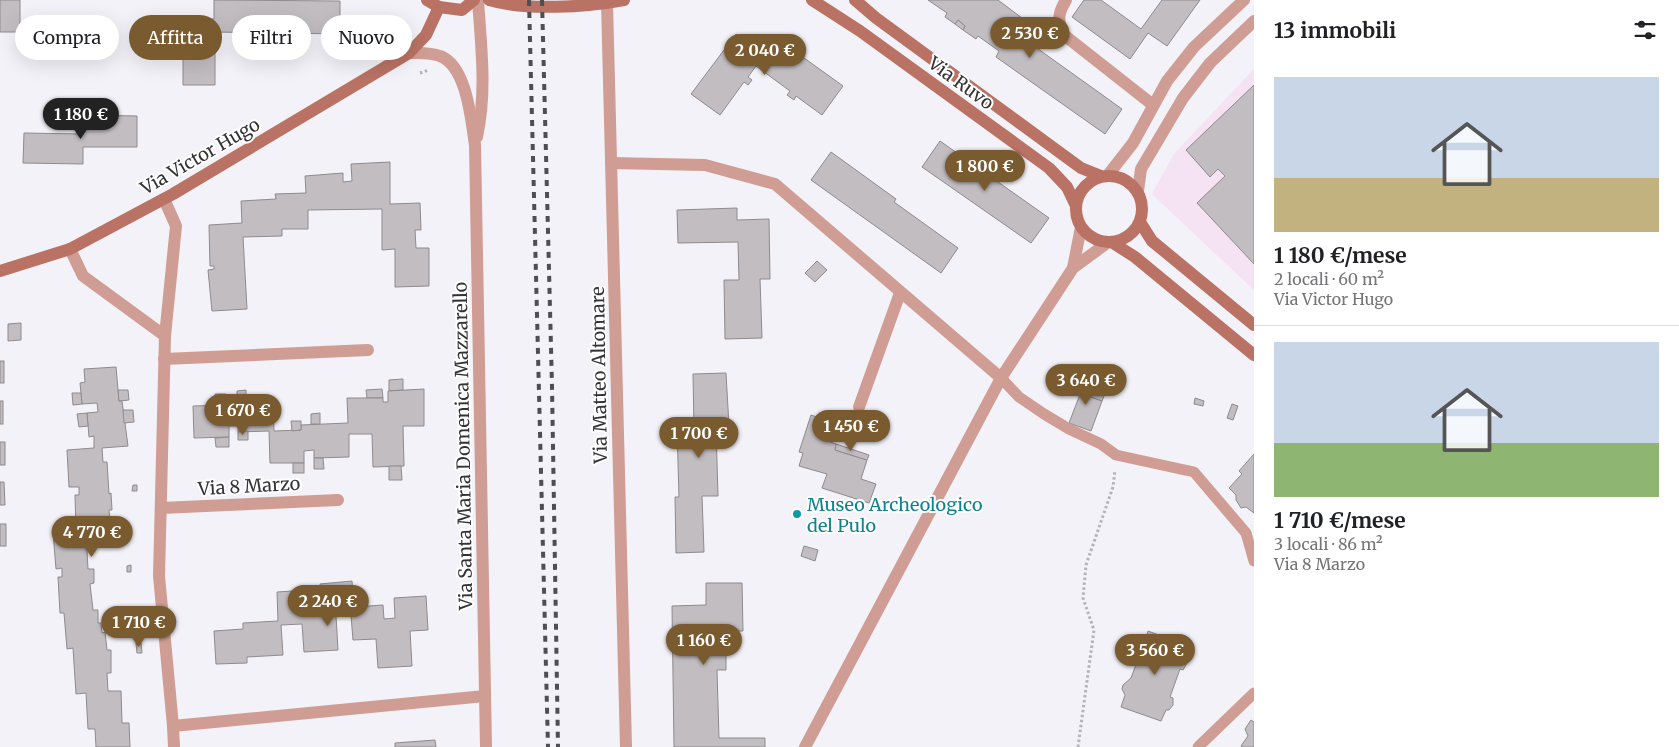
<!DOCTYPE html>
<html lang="it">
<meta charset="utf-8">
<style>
body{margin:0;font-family:Merriweather,serif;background:#f2f2f2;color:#202124;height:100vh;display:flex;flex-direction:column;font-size:19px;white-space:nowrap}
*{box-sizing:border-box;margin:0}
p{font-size:16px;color:#757577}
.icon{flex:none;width:28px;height:28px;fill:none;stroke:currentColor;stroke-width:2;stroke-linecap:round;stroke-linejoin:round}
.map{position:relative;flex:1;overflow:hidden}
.details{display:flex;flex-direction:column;background:#fff;width:425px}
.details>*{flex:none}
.top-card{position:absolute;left:15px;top:15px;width:475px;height:45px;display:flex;gap:10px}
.price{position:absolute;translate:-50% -42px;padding:0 11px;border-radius:18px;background:#795b2f;color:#fff;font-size:16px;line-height:32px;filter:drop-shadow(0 1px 2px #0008)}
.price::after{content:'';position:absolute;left:50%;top:30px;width:15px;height:11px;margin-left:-8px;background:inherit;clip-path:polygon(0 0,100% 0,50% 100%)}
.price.selected{background:#222;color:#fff}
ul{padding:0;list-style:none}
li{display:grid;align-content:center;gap:10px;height:265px;padding:0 20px}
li+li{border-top:1px solid #e0e0e0}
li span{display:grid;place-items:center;height:155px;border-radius:0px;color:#555}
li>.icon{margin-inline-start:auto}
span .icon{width:90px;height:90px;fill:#fffc;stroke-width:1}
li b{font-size:21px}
h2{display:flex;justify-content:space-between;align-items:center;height:60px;padding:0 20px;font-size:21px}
.tag{padding:0 18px;border-radius:22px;background:#fff;box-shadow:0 5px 20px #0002;font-size:18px;line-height:45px}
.tag.selected{background:#795b2f;color:#fff}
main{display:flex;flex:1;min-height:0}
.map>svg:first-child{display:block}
</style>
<main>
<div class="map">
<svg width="1254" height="747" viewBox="0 0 1254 747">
<rect width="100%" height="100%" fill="#f2f2f8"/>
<!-- education -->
<polygon fill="#f5e2f3" points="1254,69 1254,290 1152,194 1174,154"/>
<!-- building -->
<g fill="#c2bdc1" stroke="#8e8a8d">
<rect x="0" y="0" width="20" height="32"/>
<polygon points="214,0 340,1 340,34 215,32 215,85 183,85 183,19 214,19"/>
<polygon points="928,0 998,0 1022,18 1013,31 1122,109 1105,134 996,57 999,51 978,36 976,39 963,30 965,26 958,20 955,24 945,17 947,13"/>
<polygon points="1084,0 1101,0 1141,29 1162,0 1200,0 1167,46 1148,33 1130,59 1072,17"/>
<polygon points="958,20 965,26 963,30 955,24"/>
<polygon points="736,34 763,54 775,37 843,86 822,115 796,96 794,100 787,95 790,91 756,66 748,77 752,80 748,85 744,82 720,115 691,94"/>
<polygon points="1254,85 1254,264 1197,203 1225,176 1218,169 1210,177 1186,150"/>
<polygon points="81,115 137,116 137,147 83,147 83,164 23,163 24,133 81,134"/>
<polygon points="940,141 1049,218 1031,243 922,167"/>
<polygon points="831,152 896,199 894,202 958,248 941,273 811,180"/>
<polygon points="390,162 390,204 420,203 421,230 415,230 416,248 429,248 429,286 395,287 395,249 382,250 382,209 308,210 308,229 282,229 282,236 243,237 247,309 212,311 208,270 214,269 214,266 210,266 209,225 242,223 241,201 276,199 275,194 306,193 305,176 343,173 343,182 352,181 351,164"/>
<polygon points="737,208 737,220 769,219 770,279 760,279 762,338 725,339 724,280 739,280 738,242 678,243 677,210"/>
<polygon points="817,261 827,270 815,282 805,273"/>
<polygon points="21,323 21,340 8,341 8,324"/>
<rect x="0" y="361" width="4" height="22"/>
<polygon points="116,367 119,401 122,401 128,446 102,448 103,462 107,462 109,494 111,493 112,510 109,510 111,530 86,532 88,569 94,569 94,583 90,584 93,610 98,610 98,623 101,623 102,633 105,632 107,650 111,650 111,673 107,673 108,691 121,691 122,723 129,723 130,747 96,747 95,729 88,729 86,693 76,694 73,648 67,649 64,613 60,613 58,577 62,577 62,568 56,569 53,532 76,530 75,495 79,495 79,487 69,487 67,450 94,448 94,436 89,437 87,413 98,412 97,403 82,404 80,383 85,382 84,369"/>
<polygon points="726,373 729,426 716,427 718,496 702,496 704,552 676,553 675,497 679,497 677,429 694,428 693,374"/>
<polygon points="1087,376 1098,379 1091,397 1102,401 1091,431 1069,423"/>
<polygon points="403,379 403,390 389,391 389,380"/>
<polygon points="1098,379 1109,384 1102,401 1091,397"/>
<polygon points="382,389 383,398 367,398 366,390"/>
<polygon points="424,389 424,426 403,426 404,466 373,467 372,434 349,434 349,457 314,458 314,450 304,451 304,463 270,463 269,431 238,432 238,426 229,426 229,437 194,438 193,406 226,405 226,400 273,398 274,431 301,430 301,425 348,423 347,398 383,398 383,402 388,402 388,391"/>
<polygon points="118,390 128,390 129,400 119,401"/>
<polygon points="246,390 246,399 237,399 237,391"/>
<polygon points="72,393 81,393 82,404 73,405"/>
<polygon points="215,394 226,394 226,405 215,406"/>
<polygon points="1195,398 1204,401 1203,406 1194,404"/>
<rect x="0" y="401" width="3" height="23"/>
<polygon points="1232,404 1238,406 1233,420 1227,418"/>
<polygon points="123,410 133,410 134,422 124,423"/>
<polygon points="87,413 88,426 79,427 77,414"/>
<polygon points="320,413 320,424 311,424 311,414"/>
<polygon points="811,415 825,420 819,438 836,444 835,450 867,460 861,479 876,484 869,503 822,488 827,474 799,466 803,453 799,452"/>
<polygon points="291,421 301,421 301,430 292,431"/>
<polygon points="248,431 248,440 238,440 238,432"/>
<polygon points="229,437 229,447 216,447 215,438"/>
<rect x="0" y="442" width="5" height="23"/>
<polygon points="836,444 869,455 867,460 835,450"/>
<polygon points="1254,454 1254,513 1246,507 1241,508 1236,500 1236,495 1229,488 1242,474 1239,471"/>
<polygon points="314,458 323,458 324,469 314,469"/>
<rect x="293" y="463" width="11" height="10"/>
<polygon points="389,466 401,466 402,480 389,480"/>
<polygon points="0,482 4,482 5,505 0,505"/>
<polygon points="133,485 137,485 137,491 132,491"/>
<rect x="0" y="524" width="6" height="22"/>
<polygon points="804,546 818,550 815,561 801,556"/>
<polygon points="131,565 131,572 127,572 127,566"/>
<polygon points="352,581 354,607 383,605 384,619 395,618 394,598 426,596 428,630 410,631 412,666 378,668 376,639 353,640 351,615 336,616 338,650 304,652 302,624 281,625 283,655 247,657 247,663 216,664 214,631 243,629 243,623 278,621 277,592 309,590 310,604 321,604 320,584"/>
<polygon points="706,583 742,583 743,631 726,631 726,670 717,670 719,738 765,738 765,747 674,747 672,606 706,605"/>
<polygon points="1148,631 1189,646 1185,656 1187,657 1187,663 1183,670 1180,669 1170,697 1173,698 1173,705 1169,710 1166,710 1161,721 1121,707 1125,695 1122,689 1123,685 1131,678 1138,659 1136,651 1138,645 1145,642"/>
<polygon points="136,643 141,643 142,653 137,653"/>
<polygon points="1251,720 1254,722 1254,747 1242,747 1241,746 1248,736 1245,729"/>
<polygon points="435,740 436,747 395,747 395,743"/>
</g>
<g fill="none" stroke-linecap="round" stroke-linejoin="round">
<!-- path -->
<g stroke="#b3b3b8" stroke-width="3" stroke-dasharray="2.5 2.5" stroke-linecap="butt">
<polyline points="420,73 429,70"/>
<polyline points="1078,747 1094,630 1083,598 1086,565 1113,487 1115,470"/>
</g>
<!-- service -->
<g stroke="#cf9d93" stroke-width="11">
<polyline points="1001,378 1019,397 1044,414 1069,429 1101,444 1116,455 1194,472 1246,533 1254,561"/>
<polyline points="1198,747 1254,693"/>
</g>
<!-- pedestrian -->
<polyline stroke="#cf9d93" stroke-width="12" points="859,407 900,293"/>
<!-- minor -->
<g stroke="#cf9d93" stroke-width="12">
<path d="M1066,0C1058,13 1057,21 1064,35L1153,105"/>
<polyline points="607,3 626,747"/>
<path d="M409,53C419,53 430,52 440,56C467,66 471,120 475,145L486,747"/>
<path d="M477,137C487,91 481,46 478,0"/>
<polyline points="611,163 705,165 775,184 1001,378"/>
<polyline points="1108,175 1133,143 1167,81 1194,47 1244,0"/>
<polyline points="1138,191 1141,169 1183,98 1210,63 1254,21"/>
<polyline points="164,199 176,226 165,336"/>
<polyline points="70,249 83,276 165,336 159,576 173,726 485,696"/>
<polyline points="1073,268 1081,227"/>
<polyline points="164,359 368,350"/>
<polyline points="161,508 338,500"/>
<polyline points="173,726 174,747"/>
<polyline points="805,747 1001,378 1073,268 1107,243"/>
</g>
<!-- secondary -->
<g stroke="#b97264" stroke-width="12">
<polyline points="427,0 439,7 462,10 474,0"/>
<path d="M489,0C526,11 586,7 624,0"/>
<polyline points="812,0 860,31 1049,168 1067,187 1076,206"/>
<polyline points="855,0 876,18 1081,168 1101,176"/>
<circle cx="1109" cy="209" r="33"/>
<polyline points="1140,222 1152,241 1254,325"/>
<polyline points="1113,243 1135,257 1254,355"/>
<polyline points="0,271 70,249 173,194 409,53 426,35 439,7"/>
</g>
<!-- rail -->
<g stroke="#4f4f53" stroke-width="4" stroke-dasharray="6 6" stroke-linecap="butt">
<polyline points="529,0 548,747"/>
<polyline points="542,0 552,386 558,747"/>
</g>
</g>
<!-- markers -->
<circle fill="#0f9aa8" stroke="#fff" stroke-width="2" cx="797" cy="514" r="5"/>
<g text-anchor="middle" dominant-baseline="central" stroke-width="4" stroke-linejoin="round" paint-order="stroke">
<!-- street labels -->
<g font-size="18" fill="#333336" stroke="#fff">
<text transform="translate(961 83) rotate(36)">Via Ruvo</text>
<text transform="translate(200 156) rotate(-30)">Via Victor Hugo</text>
<text transform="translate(599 375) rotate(-91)">Via Matteo Altomare</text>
<text transform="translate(463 446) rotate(-91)">Via Santa Maria Domenica Mazzarello</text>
<text transform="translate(249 486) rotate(-3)">Via 8 Marzo</text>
</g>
<!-- culture labels -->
<g font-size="18" fill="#0d838f" stroke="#fff" text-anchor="start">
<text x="807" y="504">Museo Archeologico<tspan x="807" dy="21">del Pulo</tspan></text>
</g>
</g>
</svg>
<b class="price" style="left:1030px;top:59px">2 530 €</b>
<b class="price" style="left:765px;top:76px">2 040 €</b>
<b class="price selected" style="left:81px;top:140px">1 180 €</b>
<b class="price" style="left:985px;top:192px">1 800 €</b>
<b class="price" style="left:1086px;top:406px">3 640 €</b>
<b class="price" style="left:243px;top:436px">1 670 €</b>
<b class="price" style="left:851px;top:452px">1 450 €</b>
<b class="price" style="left:699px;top:459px">1 700 €</b>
<b class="price" style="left:92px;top:558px">4 770 €</b>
<b class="price" style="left:328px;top:627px">2 240 €</b>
<b class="price" style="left:139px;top:648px">1 710 €</b>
<b class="price" style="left:704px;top:666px">1 160 €</b>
<b class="price" style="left:1155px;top:676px">3 560 €</b>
<div class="top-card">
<a class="tag">Compra</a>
<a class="tag selected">Affitta</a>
<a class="tag">Filtri</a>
<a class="tag">Nuovo</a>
</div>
</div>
<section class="details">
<h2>13 immobili<svg class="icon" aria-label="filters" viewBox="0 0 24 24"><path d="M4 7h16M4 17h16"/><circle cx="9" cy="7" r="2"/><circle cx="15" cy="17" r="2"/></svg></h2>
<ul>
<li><span style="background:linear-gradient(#c9d6e8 65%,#c2b280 0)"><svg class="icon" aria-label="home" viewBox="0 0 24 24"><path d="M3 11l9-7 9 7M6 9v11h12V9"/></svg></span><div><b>1 180 €/mese</b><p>2 locali · 60 m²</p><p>Via Victor Hugo</p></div></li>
<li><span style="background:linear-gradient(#c9d6e8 65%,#8fb573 0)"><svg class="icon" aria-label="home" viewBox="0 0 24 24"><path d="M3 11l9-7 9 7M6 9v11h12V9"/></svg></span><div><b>1 710 €/mese</b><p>3 locali · 86 m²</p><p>Via 8 Marzo</p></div></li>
</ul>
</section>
</main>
